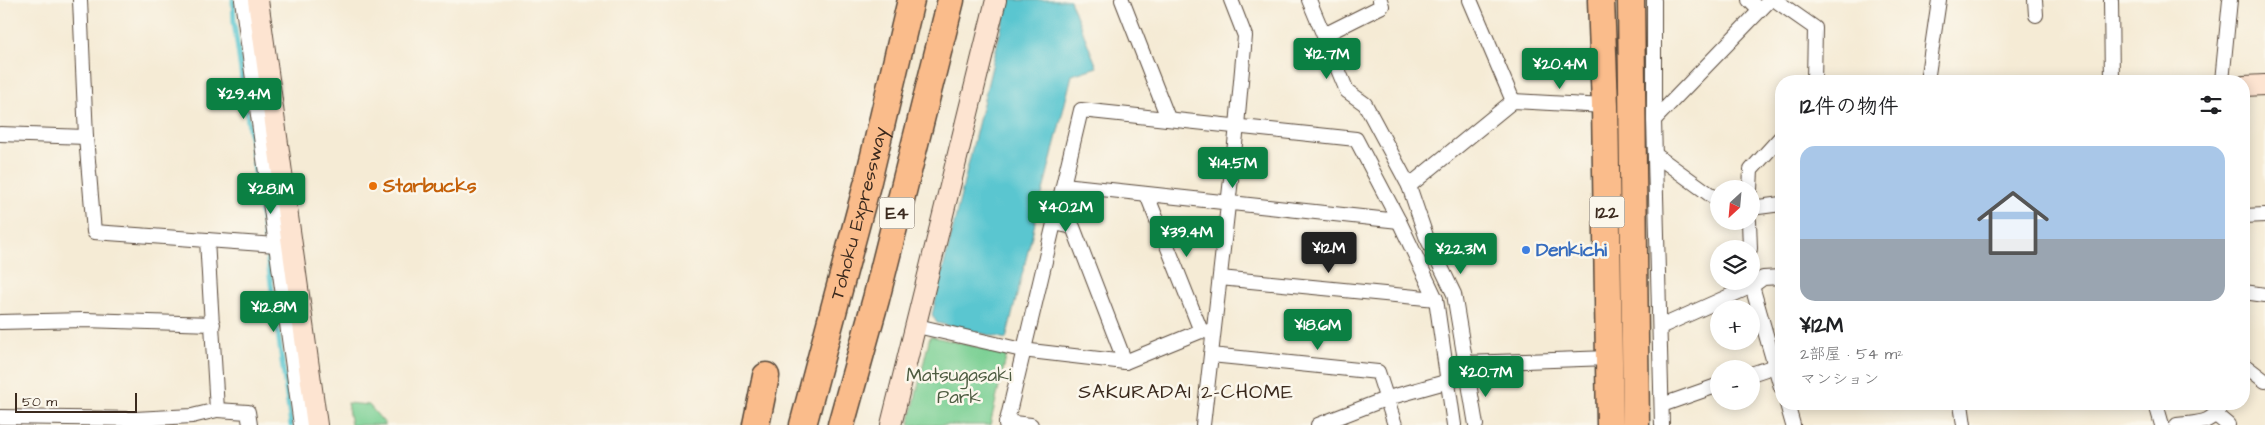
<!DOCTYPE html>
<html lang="ja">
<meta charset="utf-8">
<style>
body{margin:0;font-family:"Architects Daughter","Klee One",sans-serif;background:#f2f2f2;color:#202124;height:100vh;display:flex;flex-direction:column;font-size:19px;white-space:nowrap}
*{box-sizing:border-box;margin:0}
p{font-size:16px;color:#757577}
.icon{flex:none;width:28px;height:28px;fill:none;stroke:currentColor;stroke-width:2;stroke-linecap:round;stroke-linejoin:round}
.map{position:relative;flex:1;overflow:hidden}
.side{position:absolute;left:1775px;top:75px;width:475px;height:335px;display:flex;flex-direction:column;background:#fff;border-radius:20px;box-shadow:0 2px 12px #0003}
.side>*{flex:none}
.needle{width:32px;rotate:206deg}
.controls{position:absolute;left:1710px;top:180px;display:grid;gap:10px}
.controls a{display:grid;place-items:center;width:50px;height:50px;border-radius:50%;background:#fff;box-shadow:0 2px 12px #0003;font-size:25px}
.scale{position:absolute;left:15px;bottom:12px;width:122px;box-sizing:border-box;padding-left:5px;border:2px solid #3b2a1e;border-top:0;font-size:14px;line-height:18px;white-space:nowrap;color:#3b2a1e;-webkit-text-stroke:4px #fbf7ec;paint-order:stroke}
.price{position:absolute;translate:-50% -42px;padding:0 11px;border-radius:5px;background:#0b8043;color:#fff;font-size:16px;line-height:32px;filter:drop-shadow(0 1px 2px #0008)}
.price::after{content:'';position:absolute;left:50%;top:30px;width:15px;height:11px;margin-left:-8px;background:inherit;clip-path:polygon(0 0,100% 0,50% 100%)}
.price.active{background:#222;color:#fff}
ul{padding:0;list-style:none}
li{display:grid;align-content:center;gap:10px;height:265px;padding:0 25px}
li+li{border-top:1px solid #e0e0e0}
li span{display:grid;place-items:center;height:155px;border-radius:15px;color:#555}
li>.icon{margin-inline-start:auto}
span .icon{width:90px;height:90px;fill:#fffc;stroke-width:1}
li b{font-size:21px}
h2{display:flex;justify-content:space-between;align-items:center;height:60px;padding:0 25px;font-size:21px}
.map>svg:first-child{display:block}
</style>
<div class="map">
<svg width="2265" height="425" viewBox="0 0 2265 425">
<rect width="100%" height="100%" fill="#fbf7ec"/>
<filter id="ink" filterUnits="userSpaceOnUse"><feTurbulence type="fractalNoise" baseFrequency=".02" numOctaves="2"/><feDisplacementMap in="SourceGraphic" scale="10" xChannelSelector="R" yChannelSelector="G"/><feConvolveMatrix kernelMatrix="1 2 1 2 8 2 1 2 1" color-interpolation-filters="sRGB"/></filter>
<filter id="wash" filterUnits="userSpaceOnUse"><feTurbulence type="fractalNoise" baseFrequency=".0096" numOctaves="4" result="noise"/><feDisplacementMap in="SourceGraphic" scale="20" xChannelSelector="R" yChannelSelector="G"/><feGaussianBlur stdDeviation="1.12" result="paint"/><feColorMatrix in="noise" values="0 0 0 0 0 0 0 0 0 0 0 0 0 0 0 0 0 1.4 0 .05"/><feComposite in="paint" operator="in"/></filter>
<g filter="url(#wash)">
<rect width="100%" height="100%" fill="#f5ebd5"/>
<!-- green -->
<g fill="#7bd094" stroke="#5b7d59">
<polygon points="930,336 1007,354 990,425 909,425"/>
<polygon points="347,403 369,405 386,425 351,425"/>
</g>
<!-- water -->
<polygon fill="#5ac6d0" stroke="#4a7877" points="1008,0 1070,0 1097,67 1072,75 1006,339 937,323 932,315"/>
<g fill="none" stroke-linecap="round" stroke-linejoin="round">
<!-- stream -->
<polyline stroke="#5ac6d0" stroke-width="5" points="233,0 234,22 291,425"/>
</g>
</g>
<g filter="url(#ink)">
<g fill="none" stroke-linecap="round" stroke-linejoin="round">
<defs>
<g id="street">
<polyline points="80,0 86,137 94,232 207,240 217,410 248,412 250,425"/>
<polyline points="242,0 301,425"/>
<polyline points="1122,0 1168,118"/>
<polyline points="1309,0 1347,91 1365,104 1409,186 1426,236 1454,294 1476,425"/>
<polyline points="1470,0 1513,101"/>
<polyline points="1654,0 1654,120 1662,425"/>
<polyline points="1749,0 1759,10"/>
<polyline points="1775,0 1815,28 1814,81"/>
<polyline points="2035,0 2036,15"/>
<polyline points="2111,0 2112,81"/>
<polyline points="1324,35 1382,6 1380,0"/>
<polyline points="1927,81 1939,0"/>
<polyline points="2222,81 2230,0"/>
<polyline points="1654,120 1770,0"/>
<polyline points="0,134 86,137"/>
<polyline points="1657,156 1719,201"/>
<polyline points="1064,185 1399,221"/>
<polyline points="1409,186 1513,101 1605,106"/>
<polyline points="1750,189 1751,170 1781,137"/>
<polyline points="1147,195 1201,331"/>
<polyline points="1751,208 1781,204"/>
<polyline points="2244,216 2265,215"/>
<polyline points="1749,221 1750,249"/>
<polyline points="1054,223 1073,227 1125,362"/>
<polyline points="207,240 277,245"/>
<polyline points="1220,278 1436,299"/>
<polyline points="1751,279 1752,286 1781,387"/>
<polyline points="2244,292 2265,295"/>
<polyline points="0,322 84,320 213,324"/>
<polyline points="917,326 1022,350 1125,362 1201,331 1213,332"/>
<polyline points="1660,327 1752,286 1763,278 1781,277"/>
<polyline points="1211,355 1378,372 1395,425"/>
<polyline points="1465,363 1609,358"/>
<polyline points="2244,365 2265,381"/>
<polyline points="1751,374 1775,366"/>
<polyline points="1787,404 1793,425"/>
<polyline points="1961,404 1964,425"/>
<polyline points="2156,404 2162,425"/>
<polyline points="1662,405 1719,385"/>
<polyline points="2216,415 2228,425"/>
<polyline points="0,417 135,419 192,416 217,410"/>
<polyline points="1006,422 1031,425"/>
<polyline points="1006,425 1081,110 1356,139 1399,221 1436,299 1454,425"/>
<polyline points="1203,425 1237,126 1245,36 1231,0"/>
<polyline points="1318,425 1388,398 1467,376"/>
<path d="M2177,425C2200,422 2210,425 2223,404"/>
</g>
<g id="secondary">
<polyline points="258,0 317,425"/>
<polyline points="2244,86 2265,85"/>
<polyline points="891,425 996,0"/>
</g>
<g id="highway">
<polyline points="1601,0 1605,106 1610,425"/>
<polyline points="1631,0 1636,425"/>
<polyline points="756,425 766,376"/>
<path id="s1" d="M803,425L868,181L911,0"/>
<polyline points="841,425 876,299 951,0"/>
</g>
</defs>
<!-- street casing -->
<use href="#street" stroke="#574739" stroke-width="16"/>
<!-- secondary casing -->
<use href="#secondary" stroke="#574739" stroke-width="22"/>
<!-- highway casing -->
<use href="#highway" stroke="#574739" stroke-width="29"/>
<!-- street -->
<use href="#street" stroke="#fff" stroke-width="14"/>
<!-- secondary -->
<use href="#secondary" stroke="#fde4d1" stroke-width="20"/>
<!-- highway -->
<use href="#highway" stroke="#fabc8b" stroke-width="26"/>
</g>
</g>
<!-- markers -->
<circle fill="#e8710a" stroke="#fbf7ec" stroke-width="2" cx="373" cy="186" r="5"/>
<circle fill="#3f7fe0" stroke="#fbf7ec" stroke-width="2" cx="1526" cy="250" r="5"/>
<g text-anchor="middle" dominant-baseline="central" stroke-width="5" stroke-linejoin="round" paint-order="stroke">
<!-- shield labels -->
<g fill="#fbf7ec" stroke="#75685c" stroke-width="1">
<rect x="1589.5" y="196.5" width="35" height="31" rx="4"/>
<rect x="879.5" y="197.5" width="35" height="31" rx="4"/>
</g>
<g font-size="18" font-weight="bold" fill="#3b2a1e">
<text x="1607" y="212">122</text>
<text x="897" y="213">E4</text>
</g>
<!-- food labels -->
<g font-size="19" font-weight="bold" fill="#c56008" stroke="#fbf7ec" text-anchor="start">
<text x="383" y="186">Starbucks</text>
</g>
<!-- street labels -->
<g font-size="19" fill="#3b2a1e" stroke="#fbf7ec">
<text stroke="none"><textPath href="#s1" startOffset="219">Tohoku Expressway</textPath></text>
</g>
<!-- shop labels -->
<g font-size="19" font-weight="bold" fill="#366cbe" stroke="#fbf7ec" text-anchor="start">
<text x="1536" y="250">Denkichi</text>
</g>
<!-- park labels -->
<g font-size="19" fill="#4e5c41" stroke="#fbf7ec">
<text x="959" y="375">Matsugasaki<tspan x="959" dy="22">Park</tspan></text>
</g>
<!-- neighbourhood labels -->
<g font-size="20" letter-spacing="1" fill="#3b2a1e" stroke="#fbf7ec">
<text x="1186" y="392">SAKURADAI 2-CHOME</text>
</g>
</g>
</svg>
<div class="controls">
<a><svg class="needle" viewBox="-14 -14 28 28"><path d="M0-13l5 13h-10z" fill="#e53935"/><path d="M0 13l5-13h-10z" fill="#757577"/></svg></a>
<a><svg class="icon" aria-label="layers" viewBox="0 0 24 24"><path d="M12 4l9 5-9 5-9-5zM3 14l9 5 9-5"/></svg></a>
<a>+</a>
<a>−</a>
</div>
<div class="scale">50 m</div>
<b class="price" style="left:1327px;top:80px">¥12.7M</b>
<b class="price" style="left:1560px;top:90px">¥20.4M</b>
<b class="price" style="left:244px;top:120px">¥29.4M</b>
<b class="price" style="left:1233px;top:189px">¥14.5M</b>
<b class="price" style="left:271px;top:215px">¥28.1M</b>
<b class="price" style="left:1066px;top:233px">¥40.2M</b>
<b class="price" style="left:1187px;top:258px">¥39.4M</b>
<b class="price active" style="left:1329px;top:274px">¥12M</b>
<b class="price" style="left:1461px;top:275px">¥22.3M</b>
<b class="price" style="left:274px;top:333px">¥12.8M</b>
<b class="price" style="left:1318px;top:351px">¥18.6M</b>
<b class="price" style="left:1486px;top:398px">¥20.7M</b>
<section class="side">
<h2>12件の物件<svg class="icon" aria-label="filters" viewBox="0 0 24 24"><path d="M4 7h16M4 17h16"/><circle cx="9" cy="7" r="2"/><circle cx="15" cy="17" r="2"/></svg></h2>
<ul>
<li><span style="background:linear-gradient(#a9c7e8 60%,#9aa5b1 0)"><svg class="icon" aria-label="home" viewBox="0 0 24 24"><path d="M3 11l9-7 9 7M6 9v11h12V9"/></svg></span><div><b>¥12M</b><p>2部屋 · 54 m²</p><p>マンション</p></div></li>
</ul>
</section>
</div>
